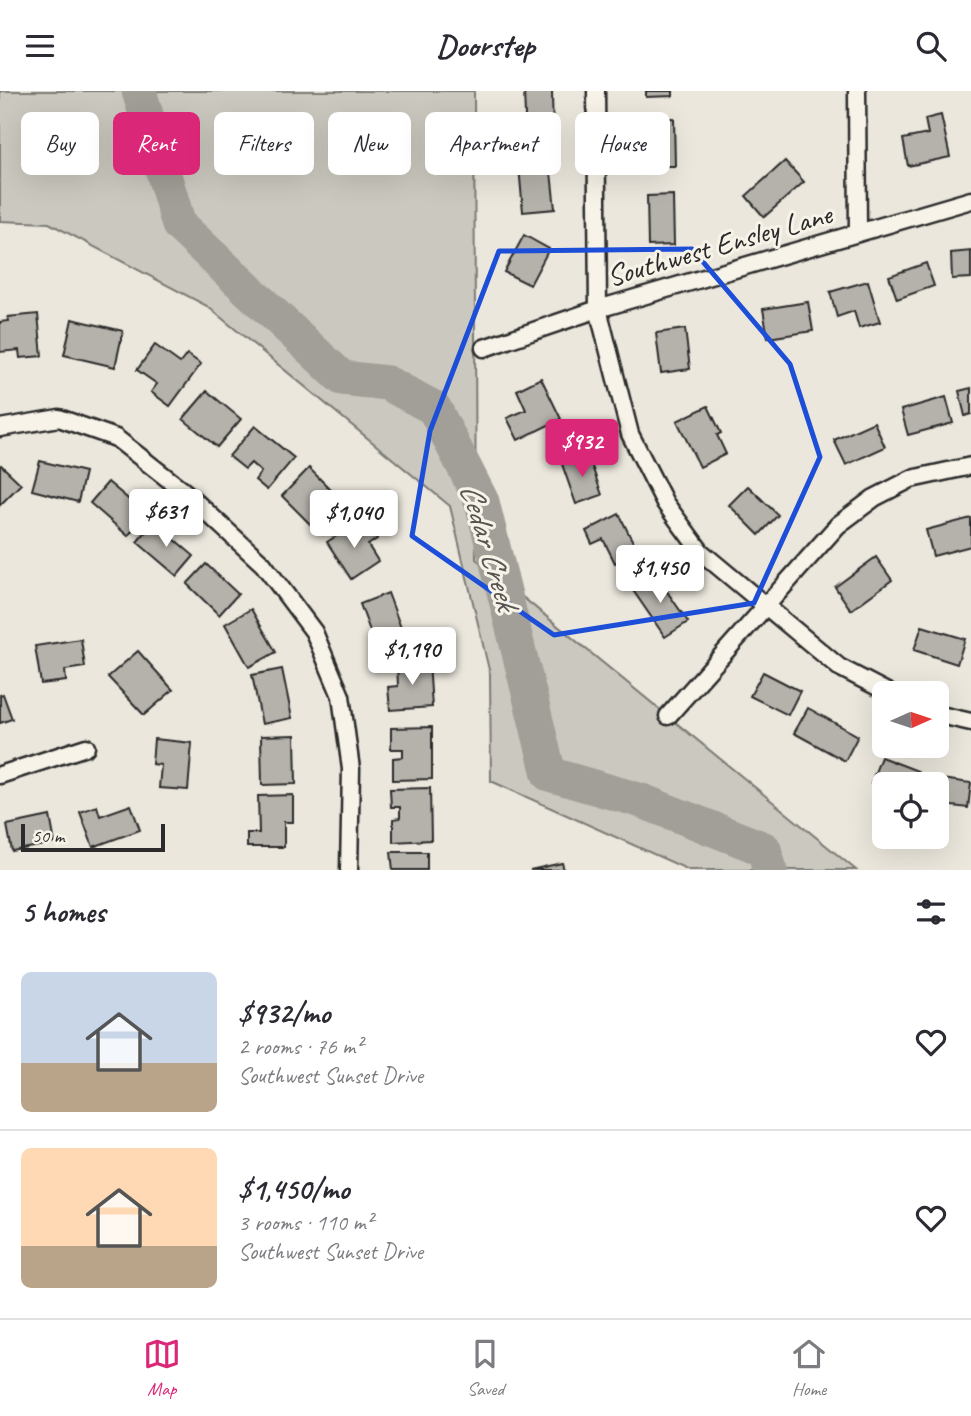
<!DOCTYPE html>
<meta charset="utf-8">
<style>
body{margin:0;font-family:Caveat,sans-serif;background:#f2f2f3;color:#2b2b33;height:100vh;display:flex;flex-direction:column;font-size:26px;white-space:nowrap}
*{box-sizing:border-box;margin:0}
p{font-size:23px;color:#7c7c81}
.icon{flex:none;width:38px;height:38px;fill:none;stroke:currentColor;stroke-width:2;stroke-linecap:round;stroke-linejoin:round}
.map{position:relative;height:779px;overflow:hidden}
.details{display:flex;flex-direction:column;background:#fff;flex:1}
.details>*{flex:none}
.banner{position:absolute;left:21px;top:21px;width:929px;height:63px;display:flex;gap:14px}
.needle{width:46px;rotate:87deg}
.tools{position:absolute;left:872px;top:590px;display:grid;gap:14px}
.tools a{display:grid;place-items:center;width:77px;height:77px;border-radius:10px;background:#fff;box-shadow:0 7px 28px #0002;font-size:35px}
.scale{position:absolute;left:21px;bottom:18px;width:144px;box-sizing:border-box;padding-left:7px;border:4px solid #2b2b2b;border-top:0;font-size:19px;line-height:24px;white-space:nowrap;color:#2b2b2b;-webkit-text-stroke:5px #f7f3e8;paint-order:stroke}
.price{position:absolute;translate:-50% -60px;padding:0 16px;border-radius:7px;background:#fff;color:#222;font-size:23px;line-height:46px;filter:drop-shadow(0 2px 4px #0008)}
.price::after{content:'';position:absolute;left:50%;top:42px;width:21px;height:16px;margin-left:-10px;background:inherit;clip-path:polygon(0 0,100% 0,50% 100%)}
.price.active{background:#db2777;color:#fff}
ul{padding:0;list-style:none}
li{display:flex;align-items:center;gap:21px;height:175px;padding:0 21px}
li+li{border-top:2px solid #e1e1e2}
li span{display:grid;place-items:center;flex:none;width:196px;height:140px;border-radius:10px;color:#555}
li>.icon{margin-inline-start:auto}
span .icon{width:84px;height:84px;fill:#fffc;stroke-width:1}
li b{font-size:30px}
h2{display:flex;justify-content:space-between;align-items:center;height:84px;padding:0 21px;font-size:30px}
.chip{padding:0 24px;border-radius:10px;background:#fff;box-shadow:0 7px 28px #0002;font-size:24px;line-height:63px}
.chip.active{background:#db2777;color:#fff}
header{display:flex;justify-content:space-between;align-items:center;height:91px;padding:0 21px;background:#fff;font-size:32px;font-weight:700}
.menu{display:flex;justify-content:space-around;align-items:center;height:98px;border-top:2px solid #e1e1e2;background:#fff;font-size:19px;color:#7c7c81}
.menu a{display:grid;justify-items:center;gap:4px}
.menu .active{color:#db2777}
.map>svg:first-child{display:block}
</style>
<header><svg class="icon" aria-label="menu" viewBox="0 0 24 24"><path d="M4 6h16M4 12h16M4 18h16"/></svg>Doorstep<svg class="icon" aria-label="search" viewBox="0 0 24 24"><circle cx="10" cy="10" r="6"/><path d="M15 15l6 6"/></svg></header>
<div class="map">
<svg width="971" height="779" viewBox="0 0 971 779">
<rect width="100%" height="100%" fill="#ebe7dd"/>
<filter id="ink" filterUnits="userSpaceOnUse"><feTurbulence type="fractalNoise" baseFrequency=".0143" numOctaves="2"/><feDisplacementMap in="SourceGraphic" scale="14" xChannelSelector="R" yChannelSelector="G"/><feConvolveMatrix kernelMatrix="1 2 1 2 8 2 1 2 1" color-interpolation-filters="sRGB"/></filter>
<g filter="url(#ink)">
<!-- green -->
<polygon fill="#cbc8bf" stroke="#7b7a75" stroke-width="2" points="0,0 474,0 476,468 856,779 689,779 491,690 490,583 450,415 207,215 49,132 0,130"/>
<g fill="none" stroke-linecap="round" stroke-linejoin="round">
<!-- river -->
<polyline stroke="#a29f98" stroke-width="35" points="139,0 179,134 342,287 387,292 434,317 482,411 549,683 642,710 764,758 770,779"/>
</g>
<!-- building -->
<g fill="#b5b2ab" stroke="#2b2b2b" stroke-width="2">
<polygon points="524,0 552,0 553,49 526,50"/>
<polygon points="646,0 673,0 673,5 646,6"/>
<polygon points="941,24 950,66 908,75 903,48 928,43 925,28"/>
<polygon points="674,27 675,75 648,75 646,28"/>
<polygon points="785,70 804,91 764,126 746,105"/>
<polygon points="550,72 555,118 523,121 519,75"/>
<polygon points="673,104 674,154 648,155 647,105"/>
<polygon points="524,144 549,158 530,194 504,181"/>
<polygon points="971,160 971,187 952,188 951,162"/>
<polygon points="926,172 934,195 897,208 889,185"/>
<polygon points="868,190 880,231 859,237 854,220 837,226 830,201"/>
<polygon points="808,211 813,240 768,247 763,218"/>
<polygon points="38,223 42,265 20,267 19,259 0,261 0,231 9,230 8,226"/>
<polygon points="72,228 123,240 115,276 64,264"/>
<polygon points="685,238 690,278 661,282 656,242"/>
<polygon points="155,254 180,272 187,263 201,273 170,315 151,301 157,293 137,279"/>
<polygon points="541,287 561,328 518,349 507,327 526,319 517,299"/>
<polygon points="971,297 971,323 965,325 959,300"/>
<polygon points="207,300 241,328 217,356 183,328"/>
<polygon points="946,306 953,332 908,344 901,319"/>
<polygon points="708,315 721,342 717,344 726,363 700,376 677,330"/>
<polygon points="874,331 885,356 846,374 834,349"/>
<polygon points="255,335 294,367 267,399 255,389 261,381 251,372 245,378 229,365"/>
<polygon points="588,364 602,404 576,413 562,373"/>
<polygon points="40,370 85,381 78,411 32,399"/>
<polygon points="1,374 21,393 0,414 0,375"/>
<polygon points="309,377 340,408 313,436 282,405"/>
<polygon points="108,391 146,423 128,445 90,412"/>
<polygon points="748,395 778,424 759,444 729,414"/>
<polygon points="619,423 638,461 615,472 603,448 592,453 586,440"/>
<polygon points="971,427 971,455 933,465 926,439"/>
<polygon points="154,431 194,465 177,485 137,451"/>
<polygon points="355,433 359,439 368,434 377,448 368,454 378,470 351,488 327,451"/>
<polygon points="876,466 892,489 851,519 835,496"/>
<polygon points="206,473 238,503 219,524 187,493"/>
<polygon points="655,483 688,531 665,546 632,498"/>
<polygon points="388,502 404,545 376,556 360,513"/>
<polygon points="251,518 276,561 249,576 225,533"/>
<polygon points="922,535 965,548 957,573 914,559"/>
<polygon points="81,548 85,576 65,579 66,590 41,593 35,555"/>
<polygon points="138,560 173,599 144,624 108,586"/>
<polygon points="429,571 432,616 390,619 388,596 398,595 397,573"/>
<polygon points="282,578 292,627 262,633 252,584"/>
<polygon points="763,581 800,600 788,624 750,605"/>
<polygon points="3,603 12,628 0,632 0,604"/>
<polygon points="808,617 858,645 845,670 794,642"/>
<polygon points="432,636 432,688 393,689 393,667 403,666 403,658 391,658 391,637"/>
<polygon points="295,644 296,693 262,694 261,645"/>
<polygon points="154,648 192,652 188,699 159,697 161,674 152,673"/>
<polygon points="881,666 918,680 914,693 884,693 884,697 871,692"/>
<polygon points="927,686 971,692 968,717 936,713 936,693 926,693"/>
<polygon points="430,697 431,749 393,751 393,728 400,727 400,716 391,716 390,698"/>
<polygon points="293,704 293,731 284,731 284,756 247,756 247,742 259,742 258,705"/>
<polygon points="131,714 140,739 93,756 80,721 97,715 100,725"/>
<polygon points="50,725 55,752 12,760 7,734"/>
<polygon points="391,761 427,761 427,779 393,779"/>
<polygon points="562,772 564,779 530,779"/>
</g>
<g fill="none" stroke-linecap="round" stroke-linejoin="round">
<defs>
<g id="minor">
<polyline points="596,0 598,218 630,343 665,412 701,461 839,576 889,602"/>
<polyline points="857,0 858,142"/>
<polyline points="484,257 598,218 971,109"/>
<polyline points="0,337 59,327 116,347 186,402 263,473 314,541 341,605 351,678 349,779"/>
<polyline points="936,623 971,631"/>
<polyline points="668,625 838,434 874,407 911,388 971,375"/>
<polyline points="0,684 86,656"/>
</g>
</defs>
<!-- minor casing -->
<use href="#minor" stroke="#2b2b2b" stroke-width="21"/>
<!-- minor -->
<use href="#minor" stroke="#f7f3e8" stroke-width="16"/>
</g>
</g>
<!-- marked area -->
<path fill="none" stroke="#1d4ed8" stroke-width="5" stroke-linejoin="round" d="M692,158L790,273L820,366L754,512L554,544L412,445L430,340L499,160Z"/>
<g text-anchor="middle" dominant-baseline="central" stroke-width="6" stroke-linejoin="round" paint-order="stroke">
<!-- street labels -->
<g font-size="30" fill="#2b2b2b" stroke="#f7f3e8">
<text transform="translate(719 154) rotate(-16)">Southwest Ensley Lane</text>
</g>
<!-- water labels -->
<g font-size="32" font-style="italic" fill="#555451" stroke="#f7f3e8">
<text transform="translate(489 455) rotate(73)">Cedar Creek</text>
</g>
</g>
</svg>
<div class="tools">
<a><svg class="needle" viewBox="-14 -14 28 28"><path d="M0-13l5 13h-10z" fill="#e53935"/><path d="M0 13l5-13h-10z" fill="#7c7c81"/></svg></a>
<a><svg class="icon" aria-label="locate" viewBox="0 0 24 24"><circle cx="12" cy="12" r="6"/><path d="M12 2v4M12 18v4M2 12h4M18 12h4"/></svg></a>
</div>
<div class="scale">50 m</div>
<b class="price active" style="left:582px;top:388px">$932</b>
<b class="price" style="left:166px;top:458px">$631</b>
<b class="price" style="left:354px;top:459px">$1,040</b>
<b class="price" style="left:660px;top:514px">$1,450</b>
<b class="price" style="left:412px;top:596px">$1,190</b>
<div class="banner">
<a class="chip">Buy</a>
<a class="chip active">Rent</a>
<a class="chip">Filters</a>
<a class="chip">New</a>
<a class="chip">Apartment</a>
<a class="chip">House</a>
</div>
</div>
<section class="details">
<h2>5 homes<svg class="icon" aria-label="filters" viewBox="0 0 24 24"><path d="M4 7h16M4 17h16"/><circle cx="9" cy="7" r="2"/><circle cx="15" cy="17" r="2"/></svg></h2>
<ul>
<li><span style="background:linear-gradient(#c9d6e8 65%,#b9a48a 0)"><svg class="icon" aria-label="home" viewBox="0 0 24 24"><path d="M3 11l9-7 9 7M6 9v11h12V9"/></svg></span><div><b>$932/mo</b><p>2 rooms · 76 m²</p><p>Southwest Sunset Drive</p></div><svg class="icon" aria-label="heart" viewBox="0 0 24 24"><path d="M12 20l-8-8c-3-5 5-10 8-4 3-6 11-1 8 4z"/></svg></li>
<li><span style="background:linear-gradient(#ffd9b3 70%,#b9a48a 0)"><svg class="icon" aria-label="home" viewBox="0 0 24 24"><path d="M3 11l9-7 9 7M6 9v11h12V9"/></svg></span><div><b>$1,450/mo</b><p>3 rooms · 110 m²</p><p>Southwest Sunset Drive</p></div><svg class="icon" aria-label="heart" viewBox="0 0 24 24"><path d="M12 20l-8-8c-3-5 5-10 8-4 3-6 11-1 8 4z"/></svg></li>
</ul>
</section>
<nav class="menu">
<a class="active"><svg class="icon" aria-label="map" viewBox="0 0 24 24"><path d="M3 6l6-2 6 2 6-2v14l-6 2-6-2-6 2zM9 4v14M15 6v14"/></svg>Map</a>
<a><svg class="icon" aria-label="saved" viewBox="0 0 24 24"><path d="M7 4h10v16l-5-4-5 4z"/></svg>Saved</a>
<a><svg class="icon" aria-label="home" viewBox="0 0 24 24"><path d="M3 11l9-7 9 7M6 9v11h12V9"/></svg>Home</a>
</nav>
